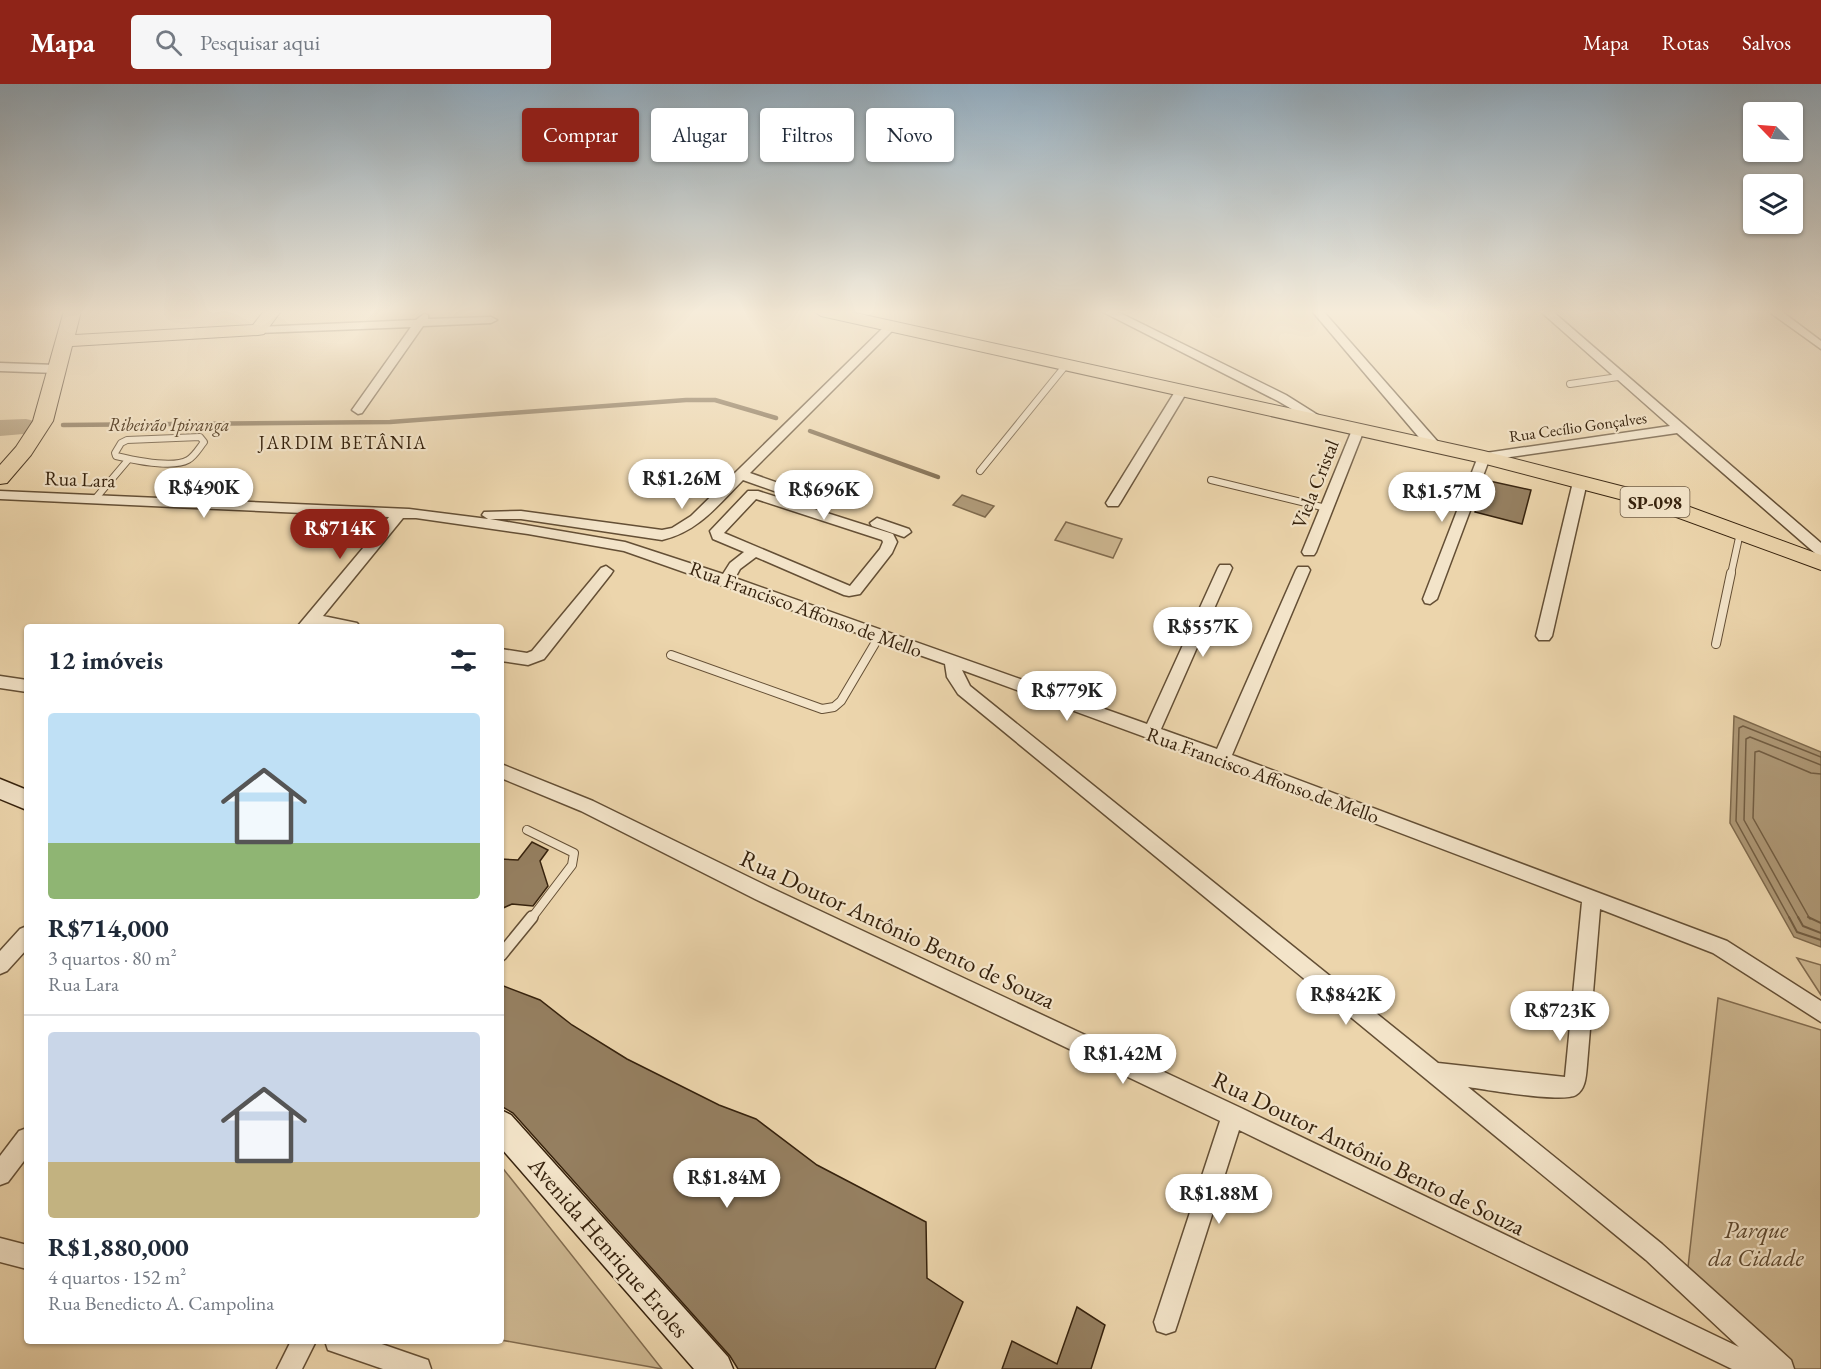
<!DOCTYPE html>
<html lang="pt">
<meta charset="utf-8">
<style>
body{margin:0;font-family:"EB Garamond",serif;background:#f6f6f7;color:#1f2937;height:100vh;display:flex;flex-direction:column;font-size:22px;white-space:nowrap}
*{box-sizing:border-box;margin:0}
p{font-size:20px;color:#747a83}
.icon{flex:none;width:33px;height:33px;fill:none;stroke:currentColor;stroke-width:2;stroke-linecap:round;stroke-linejoin:round}
.map{position:relative;flex:1;overflow:hidden}
.drawer{position:absolute;left:24px;top:540px;width:480px;height:720px;display:flex;flex-direction:column;background:#fff;border-radius:6px;box-shadow:0 2px 4px #0004}
.drawer>*{flex:none}
.hud{position:absolute;left:522px;top:24px;width:570px;height:54px;display:flex;gap:12px}
.needle{width:39px;rotate:295deg}
.controls{position:absolute;left:1743px;top:18px;display:grid;gap:12px}
.controls a{display:grid;place-items:center;width:60px;height:60px;border-radius:6px;background:#fff;box-shadow:0 2px 4px #0004;font-size:30px}
.price{position:absolute;translate:-50% -51px;padding:0 14px;border-radius:21px;background:#fff;color:#222;font-size:20px;line-height:39px;filter:drop-shadow(0 2px 3px #0008)}
.price::after{content:'';position:absolute;left:50%;top:36px;width:18px;height:14px;margin-left:-9px;background:inherit;clip-path:polygon(0 0,100% 0,50% 100%)}
.price.active{background:#8f2418;color:#fff}
ul{padding:0;list-style:none}
li{display:grid;align-content:center;gap:12px;height:318px;padding:0 24px}
li+li{border-top:2px solid #e0e1e3}
li span{display:grid;place-items:center;height:186px;border-radius:6px;color:#555}
li>.icon{margin-inline-start:auto}
span .icon{width:108px;height:108px;fill:#fffc;stroke-width:1}
li b{font-size:26px}
h2{display:flex;justify-content:space-between;align-items:center;height:72px;padding:0 24px;font-size:26px}
.tag{padding:0 21px;border-radius:6px;background:#fff;box-shadow:0 2px 4px #0004;font-size:21px;line-height:54px}
.tag.active{background:#8f2418;color:#fff}
header{display:flex;align-items:center;gap:36px;box-sizing:border-box;height:84px;padding:0 30px;background:#8f2418;color:#fff}
header strong{font-size:28px}
nav{display:flex;gap:33px;margin-inline-start:auto;font-size:21px}
.search{width:420px;height:54px;background:#f6f6f7;display:flex;align-items:center;gap:15px;box-sizing:border-box;padding:0 21px;border-radius:6px;color:#747a83;font-size:22px}
.map>svg:first-child{display:block}
</style>
<header>
<strong>Mapa</strong>
<div class="search"><svg class="icon" aria-label="search" viewBox="0 0 24 24"><circle cx="10" cy="10" r="6"/><path d="M15 15l6 6"/></svg>Pesquisar aqui</div>
<nav><a>Mapa</a><a>Rotas</a><a>Salvos</a></nav>
</header>
<div class="map">
<svg width="1821" height="1285" viewBox="0 0 1821 1285">
<rect width="100%" height="100%" fill="#ecd5ac"/>
<filter id="stains"><feTurbulence type="fractalNoise" baseFrequency=".00333" numOctaves="4"/><feColorMatrix values="0 0 0 0 .2 0 0 0 0 .09 0 0 0 0 .02 0 0 0 .5 -.17"/></filter>
<radialGradient id="worn" r=".72"><stop offset=".6" stop-color="#630" stop-opacity="0"/><stop offset="1" stop-color="#630" stop-opacity=".3"/></radialGradient>
<!-- green -->
<g fill="#cdb791" stroke="#826c4f" stroke-width="1.5">
<polygon points="1066,438 1122,455 1113,474 1055,456"/>
<polygon points="1797,874 1821,881 1821,911"/>
<polygon points="1718,914 1821,946 1821,1285 1794,1285 1688,1183"/>
<polygon points="501,1082 662,1285 501,1256"/>
</g>
<!-- water -->
<g fill="#ae9876" stroke="#7e694c" stroke-width="1.5">
<polygon points="962,411 994,422 985,433 953,421"/>
<polygon points="1734,632 1821,668 1821,863 1794,853 1730,739"/>
</g>
<g fill="none" stroke-linecap="round" stroke-linejoin="round">
<!-- shore-far1 -->
<g stroke="#725d42" stroke-width="1.5">
<polyline points="1790,835 1736,737 1739,644 1743,642 1821,673"/>
<polyline points="1799,835 1744,736 1746,655 1750,653 1821,681"/>
<polyline points="1810,835 1753,734 1755,668 1759,667 1811,689 1821,690"/>
</g>
<!-- shore -->
<g stroke="#725d42" stroke-width="2">
<polyline points="1789,833 1797,848 1821,856"/>
<polyline points="1798,833 1803,842 1821,849"/>
<polyline points="1808,833 1821,839"/>
</g>
<!-- stream -->
<g stroke="#7e694c" stroke-width="4.5">
<polyline points="63,341 390,338 686,316 715,316 776,334"/>
<polyline points="810,347 938,393"/>
</g>
<!-- river -->
<polygon fill="#ae9876" fill-rule="evenodd" points="26,335 35,337 39,343 35,349 0,352 0,336"/>
</g>
<!-- building -->
<g fill="#957f60" stroke="#36220d" stroke-width="1.5">
<polygon points="1485,396 1531,406 1522,440 1475,428"/>
<polygon points="532,758 548,766 540,777 548,802 533,822 512,820 501,825 501,775 518,776"/>
<polygon points="501,901 540,916 572,941 627,975 719,1021 756,1035 817,1081 926,1138 927,1194 963,1218 935,1285 738,1285 730,1272 513,1029 501,1022"/>
<polygon points="1077,1223 1105,1241 1091,1285 1002,1285 1012,1257 1057,1280"/>
</g>
<g fill="none" stroke-linecap="round" stroke-linejoin="round">
<defs>
<g id="lane-far2">
<polyline points="1570,300 1618,293"/>
<path d="M200,353L204,358C199,364 195,372 188,376C172,385 133,376 116,372L115,369L121,359L127,356Z"/>
<polyline points="980,387 1066,281"/>
<polyline points="1211,396 1326,424"/>
<polyline points="95,415 128,376"/>
<polyline points="1731,490 1740,449"/>
</g>
<g id="lane-far1">
<polyline points="1716,560 1731,489"/>
<polyline points="671,571 822,625 834,623 841,617 880,551"/>
<polyline points="527,746 574,769 572,781 531,835"/>
</g>
<polyline id="lane" points="501,871 532,833"/>
<g id="street">
<polygon points="1101,227 1116,227 1286,311 1329,338 1323,342 1319,341 1278,317"/>
<polygon points="1312,227 1323,227 1438,358 1439,361 1438,364 1428,364"/>
<polygon points="1540,227 1552,227 1821,459 1821,472 1816,470 1677,349 1489,376 1437,515 1430,520 1425,519 1423,515 1479,370 1670,342"/>
<polygon points="1768,227 1781,227 1821,257 1821,265"/>
<polygon points="424,230 428,231 428,235 491,233 497,236 491,239 423,242 362,329 358,330 352,326 411,243 258,249 252,246 258,243 416,236"/>
<path d="M890,240L896,243L750,389L821,414L823,417L821,420H811L743,396C718,421 698,448 662,456L521,435H490L625,458L723,490L730,479L744,468L713,455L710,447L748,407H758L893,450L897,458L892,469L860,510L849,512L844,511L756,473L740,485L735,494L1147,640L1218,484L1220,481H1230L1232,484L1161,645L1217,665L1296,486L1298,483H1308L1310,486L1232,671L1727,857L1821,917V938L1713,869L1600,825L1587,981C1586,991 1586,1005 1576,1011C1563,1019 1488,1006 1468,1003L1662,1160L1791,1276L1794,1285H1732L1239,1046L1178,1238L1175,1247L1166,1250L1157,1247L1154,1238L1220,1037L755,815L581,727L501,694V680L593,717L769,803L1241,1024L1739,1263L1646,1176L958,610L947,593L945,580L624,467L528,450L416,434H403L323,532L357,539L360,543L315,541L297,543L389,433L0,415V407L409,425L488,435L482,431L484,428L521,427L662,446L672,444L691,432L886,241ZM756,415L882,456L883,458L880,465L850,502L724,449ZM962,586L1216,679L1582,818L1565,993L1438,979L970,602Z"/>
<polygon points="0,279 56,281 62,285 56,289 0,287"/>
<polygon points="1182,302 1188,306 1120,419 1118,422 1108,422 1106,419 1176,306"/>
<polygon points="1358,342 1364,346 1316,468 1314,471 1304,471 1302,468 1352,346"/>
<polygon points="1580,394 1587,398 1552,552 1549,556 1539,556 1536,552 1573,398"/>
<polygon points="877,434 909,445 911,448 904,453 872,442 870,439"/>
<polygon points="606,482 613,487 611,490 544,575 528,581 501,577 501,565 527,569 532,567 601,484"/>
<polygon points="0,592 27,596 27,608 0,604"/>
<polygon points="27,842 27,865 7,887 0,890 0,867 20,845"/>
<polygon points="27,1044 27,1073 8,1098 0,1101 0,1072 19,1047"/>
<polygon points="0,1154 27,1161 27,1185 0,1178"/>
<polygon points="291,1257 316,1257 302,1285 277,1285"/>
<polygon points="325,1257 373,1257 428,1276 431,1285 383,1285 328,1266"/>
</g>
<g id="secondary">
<polygon points="0,695 27,706 27,726 0,715"/>
<polygon points="501,1026 511,1031 728,1273 733,1285 694,1285 501,1064"/>
</g>
<g id="primary">
<polygon points="64,227 81,227 75,251 253,241 264,227 281,227 264,250 258,251 72,262 53,337 31,371 7,399 0,400 0,381 16,363 33,337"/>
<polygon points="813,227 846,227 1484,367 1660,412 1821,471 1821,486 1646,422 1482,379 821,232"/>
</g>
</defs>
<!-- lane-far2 casing -->
<use href="#lane-far2" stroke="#644f35" stroke-width="8"/>
<!-- lane-far1 casing -->
<use href="#lane-far1" stroke="#644f35" stroke-width="10"/>
<!-- lane casing -->
<use href="#lane" stroke="#644f35" stroke-width="14"/>
<!-- street casing -->
<use href="#street" stroke="#644f35" stroke-width="3"/>
<!-- secondary casing -->
<use href="#secondary" stroke="#36220d" stroke-width="3"/>
<!-- primary casing -->
<use href="#primary" stroke="#36220d" stroke-width="2"/>
<!-- lane-far2 -->
<use href="#lane-far2" stroke="#f3e4c9" stroke-width="6"/>
<!-- lane-far1 -->
<use href="#lane-far1" stroke="#f3e4c9" stroke-width="8"/>
<!-- lane -->
<use href="#lane" stroke="#f3e4c9" stroke-width="11"/>
<!-- street -->
<use href="#street" fill="#f3e4c9" fill-rule="evenodd"/>
<!-- secondary -->
<use href="#secondary" fill="#f3e4c9" fill-rule="evenodd"/>
<!-- primary -->
<use href="#primary" fill="#ecd5ac" fill-rule="evenodd"/>
</g>
<!-- sky -->
<linearGradient id="sky" x2="0" y2="1"><stop stop-color="#91a9ba"/><stop offset="0.56" stop-color="#f6ecda"/><stop offset="1" stop-color="#f6ecda" stop-opacity="0"/></linearGradient>
<rect width="1821" height="407" fill="url(#sky)"/>
<g text-anchor="middle" dominant-baseline="central" stroke-width="4.5" stroke-linejoin="round" paint-order="stroke">
<!-- far-street labels -->
<g font-size="16" fill="#36220d" stroke="#f3e4c9">
<text transform="translate(1578 343) rotate(-8)">Rua Cecílio Gonçalves</text>
</g>
<!-- far-water labels -->
<g font-size="18" font-style="italic" fill="#604b32" stroke="#f3e4c9">
<text x="169" y="340">Ribeirão Ipiranga</text>
</g>
<!-- far-quarter labels -->
<g font-size="18" letter-spacing="1.5" fill="#36220d" stroke="#f3e4c9">
<text x="343" y="358">JARDIM BETÂNIA</text>
</g>
<!-- shield labels -->
<rect fill="#f3e4c9" stroke="#6f5c45" stroke-width="1.5" x="1620.5" y="403" width="69" height="30" rx="4.5"/>
<g font-size="18" font-weight="bold" fill="#36220d">
<text x="1655" y="418">SP-098</text>
</g>
<!-- street labels -->
<g font-size="20" fill="#36220d" stroke="#f3e4c9">
<text transform="translate(80 395) rotate(2)">Rua Lara</text>
<text transform="translate(1315 400) rotate(-68)">Viela Cristal</text>
<text transform="translate(806 525) rotate(20)">Rua Francisco Affonso de Mello</text>
<text transform="translate(1263 691) rotate(20)">Rua Francisco Affonso de Mello</text>
</g>
<!-- near-street labels -->
<g font-size="24" fill="#36220d" stroke="#f3e4c9">
<text transform="translate(898 845) rotate(25)">Rua Doutor Antônio Bento de Souza</text>
<text transform="translate(1369 1069) rotate(26)">Rua Doutor Antônio Bento de Souza</text>
<text transform="translate(609 1163) rotate(49)">Avenida Henrique Eroles</text>
</g>
<!-- near-park labels -->
<g font-size="24" font-style="italic" fill="#5c472e" stroke="#f3e4c9">
<text x="1756" y="1145">Parque<tspan x="1756" dy="28">da Cidade</tspan></text>
</g>
</g>
<rect width="100%" height="100%" filter="url(#stains)"/>
<rect width="100%" height="100%" fill="url(#worn)"/>
</svg>
<div class="controls">
<a><svg class="needle" viewBox="-14 -14 28 28"><path d="M0-13l5 13h-10z" fill="#e53935"/><path d="M0 13l5-13h-10z" fill="#747a83"/></svg></a>
<a><svg class="icon" aria-label="layers" viewBox="0 0 24 24"><path d="M12 4l9 5-9 5-9-5zM3 14l9 5 9-5"/></svg></a>
</div>
<b class="price" style="left:682px;top:426px">R$1.26M</b>
<b class="price" style="left:204px;top:435px">R$490K</b>
<b class="price" style="left:824px;top:437px">R$696K</b>
<b class="price" style="left:1442px;top:439px">R$1.57M</b>
<b class="price active" style="left:340px;top:476px">R$714K</b>
<b class="price" style="left:1203px;top:574px">R$557K</b>
<b class="price" style="left:1067px;top:638px">R$779K</b>
<b class="price" style="left:1346px;top:942px">R$842K</b>
<b class="price" style="left:1560px;top:958px">R$723K</b>
<b class="price" style="left:1123px;top:1001px">R$1.42M</b>
<b class="price" style="left:727px;top:1125px">R$1.84M</b>
<b class="price" style="left:1219px;top:1141px">R$1.88M</b>
<div class="hud">
<a class="tag active">Comprar</a>
<a class="tag">Alugar</a>
<a class="tag">Filtros</a>
<a class="tag">Novo</a>
</div>
<section class="drawer">
<h2>12 imóveis<svg class="icon" aria-label="filters" viewBox="0 0 24 24"><path d="M4 7h16M4 17h16"/><circle cx="9" cy="7" r="2"/><circle cx="15" cy="17" r="2"/></svg></h2>
<ul>
<li><span style="background:linear-gradient(#bfe0f5 70%,#8fb573 0)"><svg class="icon" aria-label="home" viewBox="0 0 24 24"><path d="M3 11l9-7 9 7M6 9v11h12V9"/></svg></span><div><b>R$714,000</b><p>3 quartos · 80 m²</p><p>Rua Lara</p></div></li>
<li><span style="background:linear-gradient(#c9d6e8 70%,#c2b280 0)"><svg class="icon" aria-label="home" viewBox="0 0 24 24"><path d="M3 11l9-7 9 7M6 9v11h12V9"/></svg></span><div><b>R$1,880,000</b><p>4 quartos · 152 m²</p><p>Rua Benedicto A. Campolina</p></div></li>
</ul>
</section>
</div>
